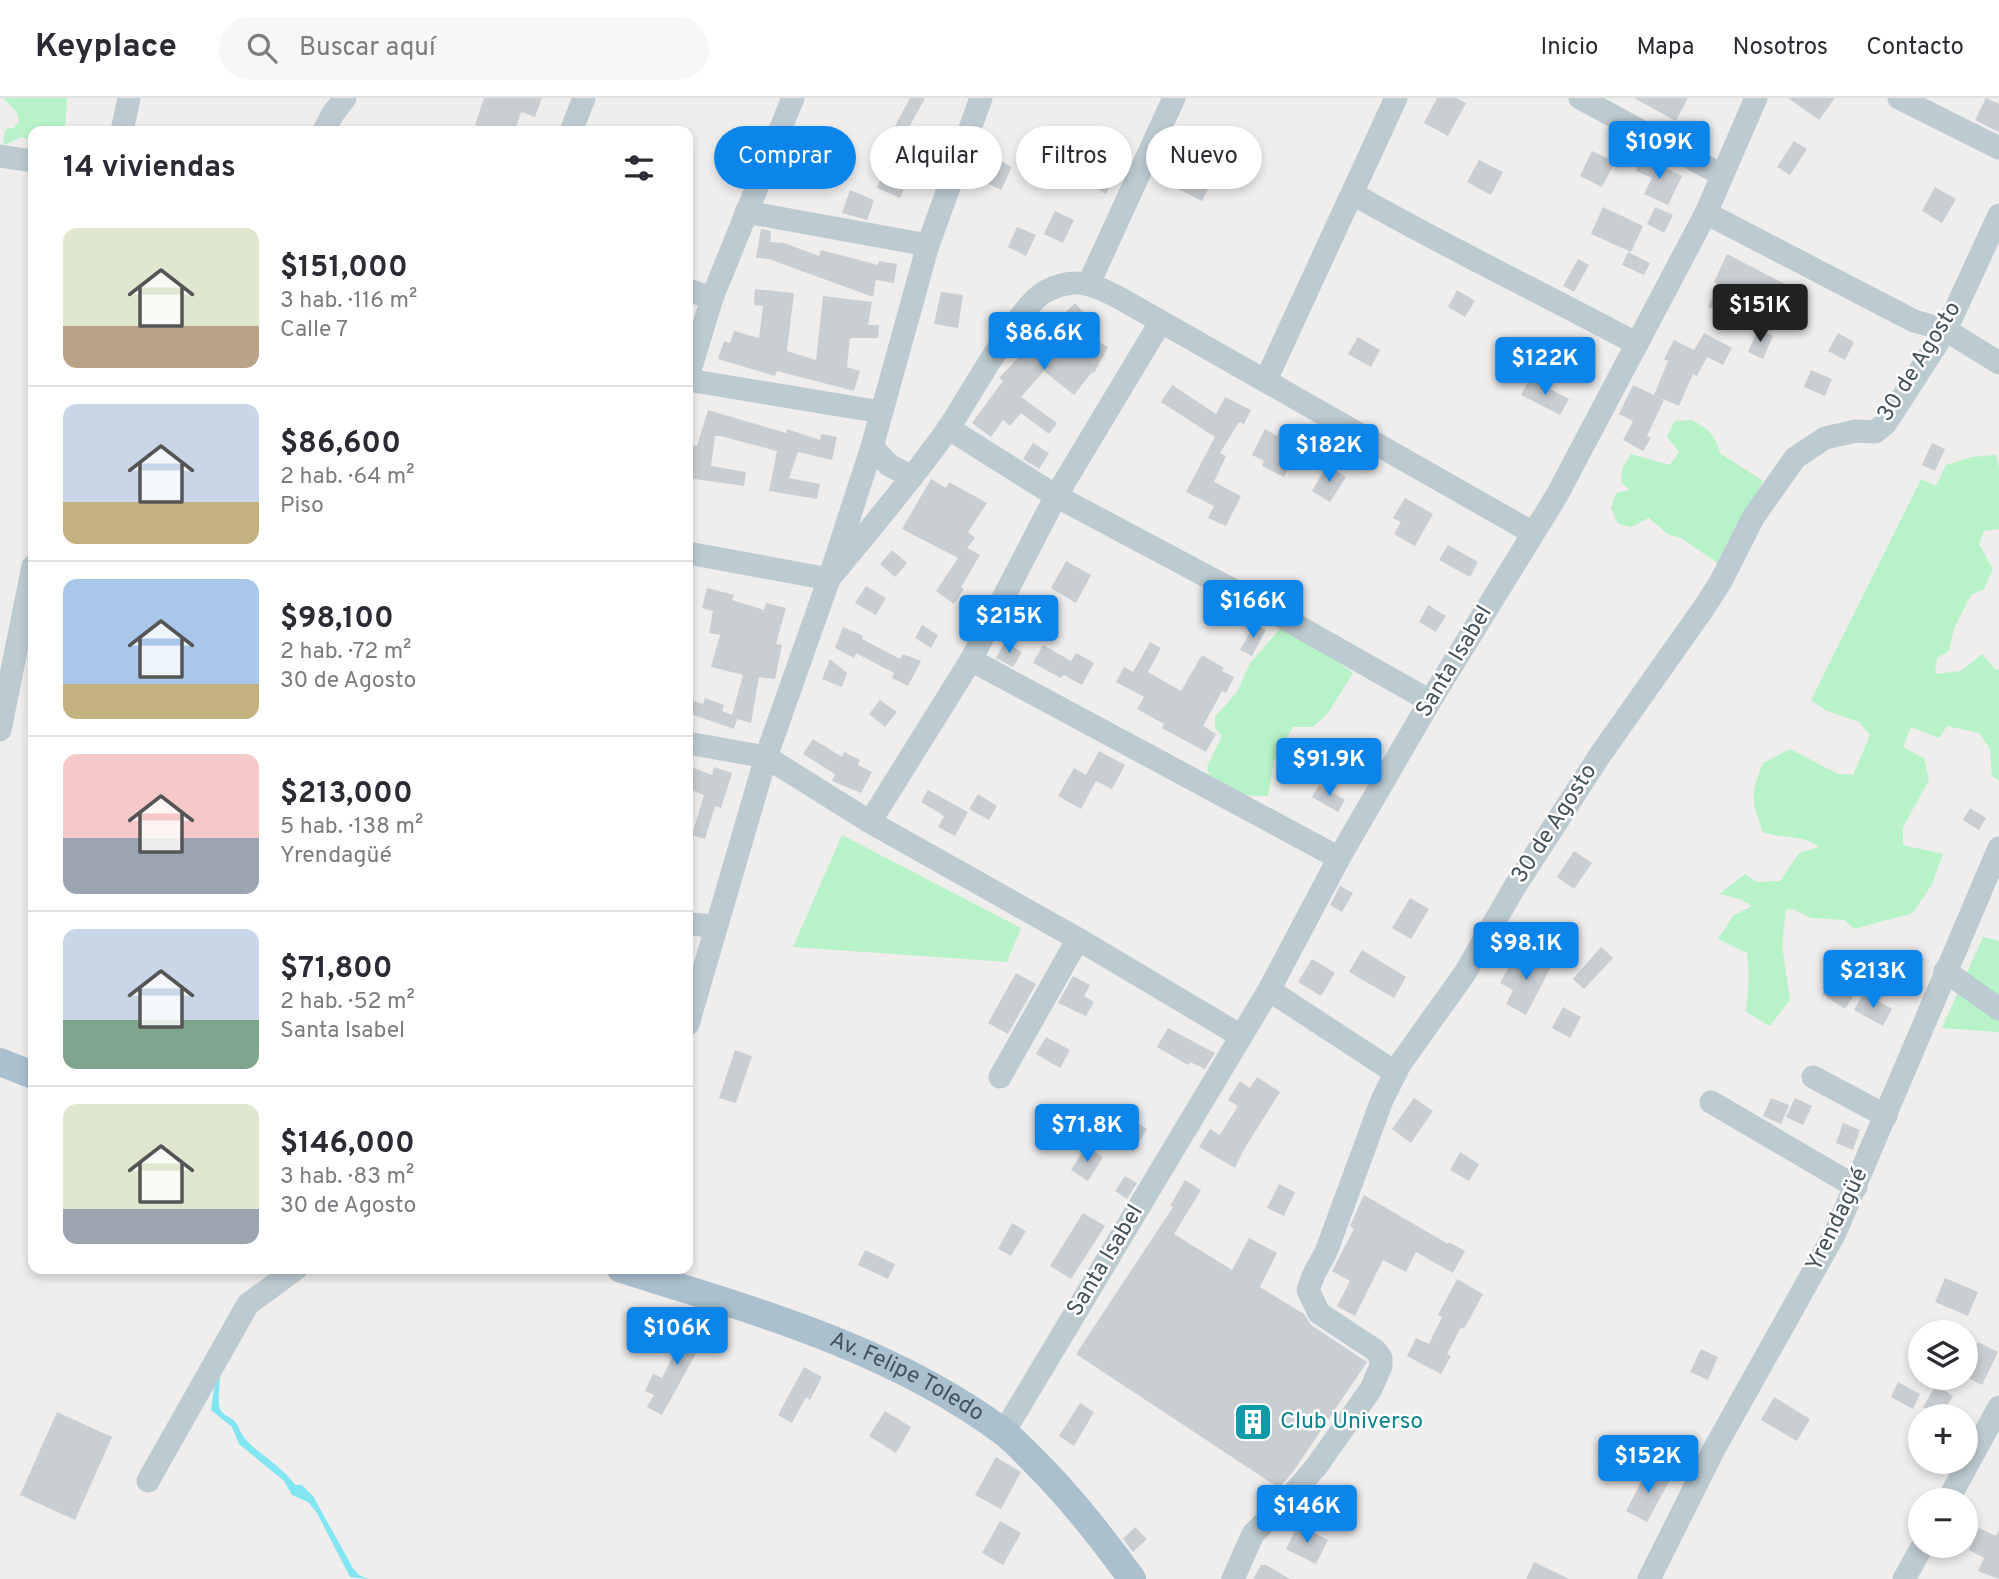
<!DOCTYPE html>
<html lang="es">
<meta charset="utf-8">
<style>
body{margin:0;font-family:Overpass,sans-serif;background:#f7f7f7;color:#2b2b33;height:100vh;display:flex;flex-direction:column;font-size:26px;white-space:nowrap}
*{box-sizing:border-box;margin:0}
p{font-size:23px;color:#7c7c81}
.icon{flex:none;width:38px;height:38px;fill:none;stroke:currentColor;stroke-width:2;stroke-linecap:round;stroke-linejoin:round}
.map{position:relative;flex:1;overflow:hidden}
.sheet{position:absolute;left:28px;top:28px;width:665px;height:1148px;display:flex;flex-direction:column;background:#fff;border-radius:14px;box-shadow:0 4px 10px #0003}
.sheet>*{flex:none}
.banner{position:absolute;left:714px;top:28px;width:665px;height:63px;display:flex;gap:14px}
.controls{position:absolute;left:1908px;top:1222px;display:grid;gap:14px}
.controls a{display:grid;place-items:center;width:70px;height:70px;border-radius:50%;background:#fff;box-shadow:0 4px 10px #0003;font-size:35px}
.price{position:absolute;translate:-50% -60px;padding:0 16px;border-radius:7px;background:#0c85eb;color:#fff;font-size:23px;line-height:46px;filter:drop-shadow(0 2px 4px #0008)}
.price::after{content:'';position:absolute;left:50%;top:42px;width:21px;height:16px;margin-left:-10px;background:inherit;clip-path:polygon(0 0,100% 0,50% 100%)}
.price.selected{background:#222;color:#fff}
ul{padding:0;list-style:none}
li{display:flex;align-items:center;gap:21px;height:175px;padding:0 35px}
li+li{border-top:2px solid #e1e1e2}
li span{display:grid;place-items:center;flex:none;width:196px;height:140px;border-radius:14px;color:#555}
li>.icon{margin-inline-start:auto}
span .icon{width:84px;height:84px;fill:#fffc;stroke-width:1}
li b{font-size:30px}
h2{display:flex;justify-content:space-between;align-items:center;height:84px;padding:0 35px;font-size:30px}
.pill{padding:0 24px;border-radius:32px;background:#fff;box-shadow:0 4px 10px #0003;font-size:24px;line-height:63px}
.pill.selected{background:#0c85eb;color:#fff}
header{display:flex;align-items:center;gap:42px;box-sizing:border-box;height:98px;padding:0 35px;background:#fff;border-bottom:2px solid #e1e1e2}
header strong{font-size:33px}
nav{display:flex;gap:38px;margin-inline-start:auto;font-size:24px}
.search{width:490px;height:63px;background:#f7f7f7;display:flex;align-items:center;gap:18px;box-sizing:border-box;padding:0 24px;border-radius:38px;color:#7c7c81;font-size:26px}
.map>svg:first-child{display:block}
</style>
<header>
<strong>Keyplace</strong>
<div class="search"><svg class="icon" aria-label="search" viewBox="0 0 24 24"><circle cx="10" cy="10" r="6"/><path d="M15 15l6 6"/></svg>Buscar aquí</div>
<nav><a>Inicio</a><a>Mapa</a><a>Nosotros</a><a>Contacto</a></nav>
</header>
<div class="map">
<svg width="1999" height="1481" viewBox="0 0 1999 1481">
<rect width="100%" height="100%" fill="#f0eded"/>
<!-- green -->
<g fill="#b7f2c8">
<polygon points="3,0 67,0 65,33 33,33 33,42 21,39 5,47 3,41 6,31 14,30 19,24 17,14"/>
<path d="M1692,322C1708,331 1715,336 1720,355L1763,383L1719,466L1681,440L1669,437L1649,420L1631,429L1618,426L1611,410L1616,395L1630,392L1621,384L1622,371L1631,356L1670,367L1679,354L1667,338L1675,323Z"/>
<path d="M1996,357L1999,369V431L1984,433L1979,446L1993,471L1984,491L1971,497L1954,530L1949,553L1937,560L1935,576L1961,573L1982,556L1995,571L1999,572V683L1992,678L1990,651L1979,635L1947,628L1939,640L1911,629L1903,649L1924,660L1929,682L1903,729V747L1943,756L1932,786L1913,815L1854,831L1844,822L1811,820L1793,811L1786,812L1782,847L1790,902L1770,928L1746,914L1749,877L1747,855L1718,841L1733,818L1752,808L1740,801L1719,796L1745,776L1757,784L1780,783L1799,755L1819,749C1803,736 1783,741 1763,734C1751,701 1750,698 1763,665L1790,651L1838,676L1853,677L1870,637L1859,624L1827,613L1811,602L1921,381L1936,388L1946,367L1972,359Z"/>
<polygon points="1284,526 1353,575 1328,615 1313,629 1293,629 1274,663 1268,698 1233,697 1210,681 1207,669 1222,638 1215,630 1215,619 1237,594 1250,565"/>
<polygon points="842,737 1021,830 1007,864 793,849"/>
<polygon points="1983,839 1999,843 1999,934 1942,930"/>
</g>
<!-- water -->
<path fill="#81e6f2" d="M220,1278C220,1287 217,1302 220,1311C223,1318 232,1319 236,1325C240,1331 242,1338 247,1343C263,1359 283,1369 295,1387H302L313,1398L353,1470L359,1477L369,1481L350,1479L317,1415L308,1404L292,1397L284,1383L239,1346L232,1329L211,1312L215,1284Z"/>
<!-- building -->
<g fill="#c9ced2">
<polygon points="484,0 542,0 535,19 521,14 515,33 495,33 475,27"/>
<polygon points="910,0 925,0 906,35 895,28"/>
<polygon points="1437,0 1456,0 1466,5 1448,38 1424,25"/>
<polygon points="1634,0 1688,0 1676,23"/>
<polygon points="1788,0 1835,0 1819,22"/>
<polygon points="1986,0 1999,6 1999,34 1975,22"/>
<polygon points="1093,36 1109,43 1099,65 1083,58"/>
<polygon points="1190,42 1207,51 1199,68 1182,59"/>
<polygon points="1794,43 1807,51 1790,77 1777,69"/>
<polygon points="1592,53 1615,64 1602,89 1580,78"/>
<polygon points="1642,59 1682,78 1668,107 1644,96 1652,80 1636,73"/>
<polygon points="995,60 1012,69 1001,92 984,84"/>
<polygon points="1479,62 1503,74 1491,97 1467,84"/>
<polygon points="886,68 909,78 900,100 877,90"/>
<polygon points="1099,69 1115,77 1106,96 1090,87"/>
<polygon points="1184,74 1210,87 1202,103 1176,90"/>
<polygon points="1935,89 1956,101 1942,125 1922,113"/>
<polygon points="850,92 874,102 867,122 842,115"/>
<polygon points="1603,109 1643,128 1631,154 1591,136"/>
<polygon points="1655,109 1673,117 1664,135 1647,126"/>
<polygon points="1055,113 1074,122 1063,145 1044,136"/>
<polygon points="1017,129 1036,137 1026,158 1008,149"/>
<polygon points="761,131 771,133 770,144 784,145 819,158 821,152 878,167 879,163 897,166 894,185 876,182 873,199 769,161 756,160"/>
<polygon points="1628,154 1650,165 1644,177 1622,167"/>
<polygon points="1727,156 1785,186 1770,214 1736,195 1725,217 1708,209 1719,187 1714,184"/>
<polygon points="1578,161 1589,167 1574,194 1563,188"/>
<polygon points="755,191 794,195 787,253 816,262 823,198 872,204 868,227 879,227 878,240 850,240 847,269 860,273 854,293 777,273 775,278 718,261 724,243 730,245 734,233 759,240 763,208 754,207"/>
<polygon points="1457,192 1475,203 1465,219 1448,209"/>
<polygon points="941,194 963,197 958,230 934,226"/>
<polygon points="1075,205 1086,217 1073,230 1108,249 1094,275 1092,274 1074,297 1044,273 1021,299 1057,325 1049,336 1021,315 1010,328 1003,322 991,339 972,325 1003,283 999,280 1045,232 1042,230 1054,217 1059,221"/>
<polygon points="1758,231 1773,238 1763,261 1748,254"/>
<polygon points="1704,235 1732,250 1723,267 1707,259 1697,278 1693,276 1679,308 1654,297 1668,263 1664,261 1674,242 1694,252"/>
<polygon points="1838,235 1854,244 1845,262 1828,253"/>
<polygon points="1358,239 1380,252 1371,269 1348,256"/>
<polygon points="1522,261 1542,271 1536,284 1516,273"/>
<polygon points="1811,272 1832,281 1825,298 1804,289"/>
<polygon points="1530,280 1569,301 1560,317 1521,297"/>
<polygon points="1172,287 1216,316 1225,299 1251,312 1244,326 1239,324 1220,355 1226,358 1214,384 1241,398 1226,428 1208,420 1214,408 1186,394 1215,339 1161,304"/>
<polygon points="1633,287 1664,302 1647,338 1651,340 1643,353 1623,342 1633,323 1619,316"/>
<polygon points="708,312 786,335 787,331 820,342 821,336 837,339 832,362 798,354 789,380 820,386 817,401 769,393 777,353 720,338 715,338 711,368 746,374 744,388 688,380 688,347 697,348"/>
<polygon points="1265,331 1277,338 1280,331 1302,342 1284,379 1262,368 1264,363 1252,357"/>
<polygon points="1033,345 1049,355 1039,371 1023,361"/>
<polygon points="1932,345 1945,351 1935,373 1922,367"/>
<polygon points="1327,367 1346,379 1330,404 1312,393"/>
<polygon points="931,381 946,390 949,384 987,405 968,434 975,440 967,450 980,457 961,489 964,491 954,506 936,493 958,460 902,431"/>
<polygon points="1405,400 1433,416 1415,448 1394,436 1401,424 1393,420"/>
<polygon points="1448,447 1478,464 1470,479 1439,462"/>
<polygon points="892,452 907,465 895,479 880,466"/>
<polygon points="1066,463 1091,477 1076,505 1051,490"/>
<polygon points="866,488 886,500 876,517 855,505"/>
<polygon points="707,490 734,497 732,502 764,512 766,505 786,510 776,546 782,547 775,581 759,579 751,625 737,621 734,631 688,615 688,601 703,606 705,600 724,607 722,613 732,617 743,577 711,569 720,537 709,535 713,513 702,510"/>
<polygon points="1428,507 1446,518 1436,534 1419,524"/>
<polygon points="1255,526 1266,532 1252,558 1240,552"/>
<polygon points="922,527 938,537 931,550 915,540"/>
<polygon points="843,529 863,538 862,541 900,561 903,556 921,563 908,588 892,580 894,575 856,555 854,560 835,550"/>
<polygon points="1005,544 1022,554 1013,569 996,560"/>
<polygon points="1150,544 1161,550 1148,574 1181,593 1202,557 1224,570 1222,573 1234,579 1226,595 1222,593 1203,628 1216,636 1206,654 1162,630 1164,626 1137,611 1144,599 1116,584 1124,569 1133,574"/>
<polygon points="1043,547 1071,563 1076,555 1094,565 1082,587 1064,577 1061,580 1033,565"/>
<polygon points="830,561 847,575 842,589 822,581"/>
<polygon points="880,602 897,614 885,629 869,616"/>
<polygon points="813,641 842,659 844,654 860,662 858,667 872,674 861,695 832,683 835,676 803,656"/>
<polygon points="1099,653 1125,667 1112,691 1096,683 1081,711 1058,698 1074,670 1086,677"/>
<polygon points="688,668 712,677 714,669 732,675 721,710 715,708 705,741 692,737 704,697 688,691"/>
<polygon points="1319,687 1345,702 1338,714 1312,699"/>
<polygon points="928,692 968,714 955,738 938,729 944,718 921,704"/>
<polygon points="978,696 997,708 989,722 969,711"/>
<polygon points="1970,710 1986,720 1979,732 1963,722"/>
<polygon points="1574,753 1592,765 1574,791 1557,779"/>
<polygon points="1340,788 1353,795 1342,814 1330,807"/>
<polygon points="1410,800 1429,811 1411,841 1392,830"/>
<polygon points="1601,849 1613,860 1584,891 1573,881"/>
<polygon points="1362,852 1406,879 1394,900 1349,874"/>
<polygon points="1533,854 1553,865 1526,917 1506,906 1513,892 1500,885 1511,865 1524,872"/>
<polygon points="1312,861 1335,875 1321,898 1298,884"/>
<polygon points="1016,875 1036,886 1008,936 988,925"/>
<polygon points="1073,878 1090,887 1084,898 1094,904 1086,918 1058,905"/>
<polygon points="1830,884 1853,899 1845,911 1822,896"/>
<polygon points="1864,895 1892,911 1883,928 1854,912"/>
<polygon points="1563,909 1581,919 1570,940 1552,930"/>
<polygon points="1168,930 1215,955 1205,971 1190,964 1188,967 1157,949"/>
<polygon points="1046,939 1070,952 1060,970 1036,956"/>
<polygon points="735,952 752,958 736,1005 719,1000"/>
<polygon points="1257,979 1280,994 1243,1053 1235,1070 1199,1049 1210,1031 1220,1037 1238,1008 1228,1002 1240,983 1250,990"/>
<polygon points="1414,1000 1433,1013 1411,1045 1392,1031"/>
<polygon points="1771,1000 1789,1007 1781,1026 1763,1018"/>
<polygon points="1795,1000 1812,1008 1803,1027 1786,1019"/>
<polygon points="1133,1022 1147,1031 1133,1053 1118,1044"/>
<polygon points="1843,1025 1860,1032 1853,1052 1836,1045"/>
<polygon points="1086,1048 1103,1059 1088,1083 1071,1072"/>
<polygon points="1460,1054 1479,1066 1469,1083 1450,1072"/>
<polygon points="1125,1078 1137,1085 1127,1101 1115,1093"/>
<polygon points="1185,1082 1201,1092 1174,1136 1232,1172 1249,1140 1277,1155 1260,1189 1304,1216 1311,1227 1367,1264 1293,1374 1279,1390 1076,1256 1173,1109 1170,1108"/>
<polygon points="1279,1086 1295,1094 1284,1118 1267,1110"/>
<polygon points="1364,1097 1448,1146 1449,1144 1465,1153 1453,1175 1416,1154 1406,1174 1383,1162 1355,1218 1337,1208 1350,1183 1332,1173 1354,1131 1350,1128"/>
<polygon points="1083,1115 1105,1128 1071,1181 1050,1168"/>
<polygon points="1012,1125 1026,1133 1011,1158 998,1151"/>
<polygon points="865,1152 895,1166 888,1181 858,1167"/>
<polygon points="1945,1180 1978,1194 1968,1218 1935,1204"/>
<polygon points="1457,1181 1483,1196 1464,1231 1461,1229 1447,1256 1451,1258 1441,1276 1407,1258 1416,1240 1429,1246 1442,1219 1438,1217"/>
<polygon points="692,1219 710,1230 662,1317 647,1309 654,1297 645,1293 653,1276 662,1280"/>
<polygon points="1978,1244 1998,1254 1982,1287 1965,1278 1965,1270"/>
<polygon points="1701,1251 1718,1259 1708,1282 1690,1274"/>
<polygon points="804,1269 822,1279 810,1302 806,1299 792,1325 778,1317"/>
<polygon points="1898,1284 1920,1296 1913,1311 1891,1299"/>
<polygon points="1936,1287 1953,1298 1941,1318 1923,1309"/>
<polygon points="1774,1299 1810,1321 1797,1343 1761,1322"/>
<polygon points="1080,1305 1094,1314 1074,1348 1059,1338"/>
<polygon points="885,1313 911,1329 896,1355 869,1338"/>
<polygon points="57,1314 112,1339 75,1422 20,1397"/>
<polygon points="996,1359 1021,1374 1001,1411 975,1397"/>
<polygon points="1649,1369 1670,1382 1647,1424 1626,1413"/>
<polygon points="1330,1389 1354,1404 1342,1424 1318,1409"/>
<polygon points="1000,1423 1021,1435 1003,1467 982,1455"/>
<polygon points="1298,1427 1328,1442 1316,1466 1286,1451"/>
<polygon points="1135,1429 1147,1441 1133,1454 1123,1441"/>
<polygon points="1979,1430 1996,1438 1999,1432 1999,1481 1978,1473 1984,1460 1969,1452"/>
<polygon points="1534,1464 1569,1481 1526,1481"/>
<polygon points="1261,1467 1266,1467 1290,1481 1253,1481"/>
</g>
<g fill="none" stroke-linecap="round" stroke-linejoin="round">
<!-- minor -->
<g stroke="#bccad1" stroke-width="23">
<polyline points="1580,0 1722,77"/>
<polyline points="1899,0 1999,50"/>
<polyline points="122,33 129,0"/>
<polyline points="324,33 332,17 345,0"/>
<polyline points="571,33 584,0"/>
<polyline points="0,58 33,63"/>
<path d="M1353,96C1446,149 1542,195 1637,246"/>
<polyline points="746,114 928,147"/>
<polyline points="1706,115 1914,223 1946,232 1999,265"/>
<polyline points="1089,185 1174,0"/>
<polyline points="688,192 712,200"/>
<polyline points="688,279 712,200 793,0"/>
<polyline points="688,282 881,314"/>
<polyline points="1266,282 1396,0"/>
<polyline points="948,330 1056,398 1257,505 1430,603"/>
<polyline points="872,349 889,367 912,379"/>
<path d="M688,455L829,481C869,432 911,383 948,331C968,301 1019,207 1046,193C1074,179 1090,185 1116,198L1533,435"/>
<polyline points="971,562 1339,760"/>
<polyline points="0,632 33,468"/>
<polyline points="688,645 766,659 870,724 1078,841 1241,938"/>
<polyline points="870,724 971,562 1056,398 1160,225"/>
<polyline points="688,826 716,828"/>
<polyline points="1945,873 1999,911"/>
<polyline points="1269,892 1396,975"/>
<polyline points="688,926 766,659 829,481 872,349 928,147 981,0"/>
<polyline points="1000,979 1078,841"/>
<polyline points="1813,979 1886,1018"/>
<polyline points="1711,1004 1856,1089"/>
<polyline points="1004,1334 1269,892 1339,760 1430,603 1557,397 1706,115 1756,0"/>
<polyline points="148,1383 248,1206 296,1171"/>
<polyline points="1948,1402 1999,1309"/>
<polyline points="1233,1481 1253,1436 1289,1400 1316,1369 1371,1291 1381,1268 1381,1260 1375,1252 1319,1215 1308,1192 1314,1176 1326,1154 1382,1002 1400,966 1465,875 1514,790 1600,657 1703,511 1720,485 1754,418 1795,360 1825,340 1856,333 1875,334 1886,325 1946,232 1999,117"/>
<polyline points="1649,1481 1713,1353 1835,1135 1999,750"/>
<polyline points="1904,1481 1923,1447"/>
</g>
<!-- major -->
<g stroke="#aac0cf" stroke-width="28">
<polyline points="0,964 33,977"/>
<path id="s1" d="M621,1171C752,1212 890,1250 1002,1333C1012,1340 1021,1350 1029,1358C1067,1395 1101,1438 1132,1481"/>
</g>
</g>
<!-- icons -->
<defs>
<symbol id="building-square" viewBox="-11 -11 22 22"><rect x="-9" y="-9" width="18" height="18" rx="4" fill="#0f9aa8" stroke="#fff"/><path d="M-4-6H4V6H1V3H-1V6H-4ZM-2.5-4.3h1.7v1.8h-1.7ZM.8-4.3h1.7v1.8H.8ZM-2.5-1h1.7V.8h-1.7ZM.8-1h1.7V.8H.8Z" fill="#fff"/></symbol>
</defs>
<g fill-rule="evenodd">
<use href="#building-square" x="1231" y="1302" width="44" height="44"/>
</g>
<g text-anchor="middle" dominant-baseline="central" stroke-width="5" stroke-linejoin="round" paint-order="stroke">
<!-- street labels -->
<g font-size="23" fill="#44535c" stroke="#fff">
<text transform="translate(1920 264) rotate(-58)">30 de Agosto</text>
<text transform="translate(1455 564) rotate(-59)">Santa Isabel</text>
<text transform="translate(1555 726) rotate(-57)">30 de Agosto</text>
<text transform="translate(1838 1122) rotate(-64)">Yrendagüé</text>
<text transform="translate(1106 1163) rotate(-59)">Santa Isabel</text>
<text stroke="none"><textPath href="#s1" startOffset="306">Av. Felipe Toledo</textPath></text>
</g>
<!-- culture labels -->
<g font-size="23" fill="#0d838f" stroke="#fff" text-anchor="start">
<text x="1280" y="1324">Club Universo</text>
</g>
</g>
</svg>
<div class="controls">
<a><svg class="icon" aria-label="layers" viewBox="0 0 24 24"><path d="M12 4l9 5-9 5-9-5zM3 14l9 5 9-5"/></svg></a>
<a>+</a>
<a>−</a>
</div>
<b class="price" style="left:1659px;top:83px">$109K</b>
<b class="price selected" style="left:1760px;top:246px">$151K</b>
<b class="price" style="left:1044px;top:274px">$86.6K</b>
<b class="price" style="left:1545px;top:299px">$122K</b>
<b class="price" style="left:1329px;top:386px">$182K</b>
<b class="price" style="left:1253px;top:542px">$166K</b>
<b class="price" style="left:1009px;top:557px">$215K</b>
<b class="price" style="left:1329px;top:700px">$91.9K</b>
<b class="price" style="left:1526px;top:884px">$98.1K</b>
<b class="price" style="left:1873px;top:912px">$213K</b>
<b class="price" style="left:1087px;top:1066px">$71.8K</b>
<b class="price" style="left:677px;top:1269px">$106K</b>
<b class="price" style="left:1648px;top:1397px">$152K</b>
<b class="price" style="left:1307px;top:1447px">$146K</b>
<div class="banner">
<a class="pill selected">Comprar</a>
<a class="pill">Alquilar</a>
<a class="pill">Filtros</a>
<a class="pill">Nuevo</a>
</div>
<section class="sheet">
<h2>14 viviendas<svg class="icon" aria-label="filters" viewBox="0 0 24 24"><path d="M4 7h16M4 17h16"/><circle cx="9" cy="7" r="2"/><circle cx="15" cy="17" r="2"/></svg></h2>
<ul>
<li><span style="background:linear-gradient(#dfe7d0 70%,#b9a48a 0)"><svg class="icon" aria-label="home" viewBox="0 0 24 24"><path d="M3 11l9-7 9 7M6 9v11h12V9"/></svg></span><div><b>$151,000</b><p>3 hab. · 116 m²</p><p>Calle 7</p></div></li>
<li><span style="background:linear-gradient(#c9d6e8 70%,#c2b280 0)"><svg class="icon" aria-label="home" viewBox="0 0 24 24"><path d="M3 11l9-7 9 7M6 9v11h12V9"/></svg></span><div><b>$86,600</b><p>2 hab. · 64 m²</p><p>Piso</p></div></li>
<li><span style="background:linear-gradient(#a9c7e8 75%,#c2b280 0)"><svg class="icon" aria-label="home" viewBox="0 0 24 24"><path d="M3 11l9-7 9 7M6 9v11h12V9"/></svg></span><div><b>$98,100</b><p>2 hab. · 72 m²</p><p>30 de Agosto</p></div></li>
<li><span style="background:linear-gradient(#f6c9c9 60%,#9aa5b1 0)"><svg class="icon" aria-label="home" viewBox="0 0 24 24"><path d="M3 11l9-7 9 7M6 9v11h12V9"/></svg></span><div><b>$213,000</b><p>5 hab. · 138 m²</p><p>Yrendagüé</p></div></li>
<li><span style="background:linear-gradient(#c9d6e8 65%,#7fa58c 0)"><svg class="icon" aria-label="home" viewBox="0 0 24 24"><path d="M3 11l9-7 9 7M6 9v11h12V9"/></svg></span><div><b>$71,800</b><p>2 hab. · 52 m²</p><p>Santa Isabel</p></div></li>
<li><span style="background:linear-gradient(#dfe7d0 75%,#9aa5b1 0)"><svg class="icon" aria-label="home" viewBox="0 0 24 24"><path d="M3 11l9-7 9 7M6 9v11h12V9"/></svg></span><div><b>$146,000</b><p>3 hab. · 83 m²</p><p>30 de Agosto</p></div></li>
</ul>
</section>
</div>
